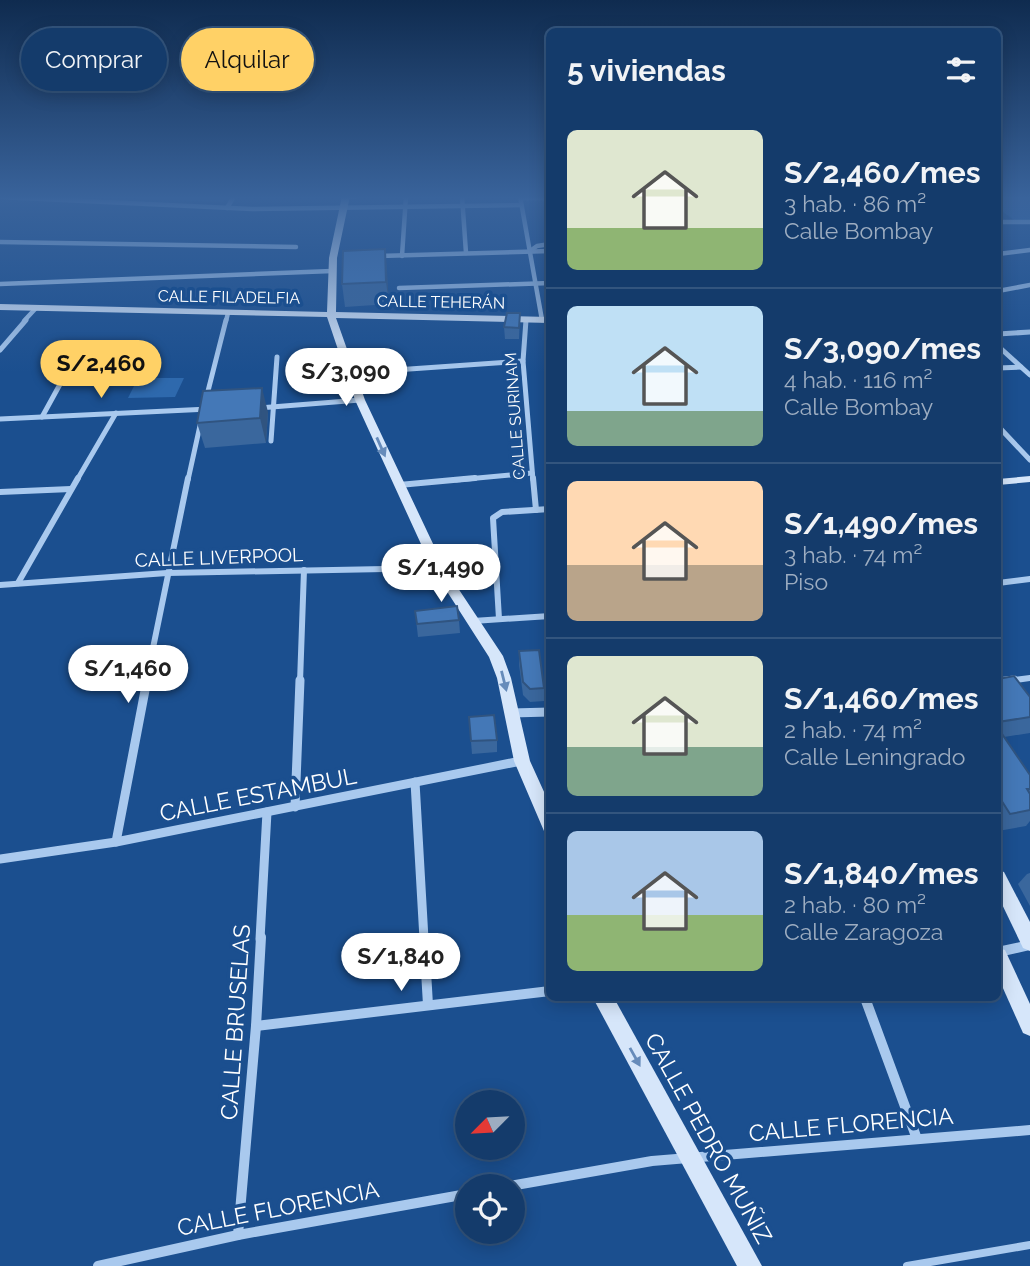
<!DOCTYPE html>
<html lang="es">
<meta charset="utf-8">
<style>
body{margin:0;font-family:Raleway,sans-serif;background:#214673;color:#f1f3f6;height:100vh;display:flex;flex-direction:column;font-size:26px;white-space:nowrap}
*{box-sizing:border-box;margin:0}
p{font-size:23px;color:#9dadc1}
.icon{flex:none;width:38px;height:38px;fill:none;stroke:currentColor;stroke-width:2;stroke-linecap:round;stroke-linejoin:round}
.map{position:relative;flex:1;overflow:hidden}
.drawer{position:absolute;left:546px;top:28px;width:455px;height:973px;display:flex;flex-direction:column;background:#143b6b;border-radius:10px;box-shadow:0 4px 18px #0003,0 0 0 2px #33557e}
.drawer>*{flex:none}
.top-card{position:absolute;left:21px;top:28px;width:420px;height:63px;display:flex;gap:14px}
.needle{width:46px;rotate:246deg}
.tools{position:absolute;left:455px;top:1090px;display:grid;gap:14px}
.tools a{display:grid;place-items:center;width:70px;height:70px;border-radius:50%;background:#143b6b;box-shadow:0 4px 18px #0003,0 0 0 2px #33557e;font-size:35px}
.price{position:absolute;translate:-50% -60px;padding:0 16px;border-radius:24px;background:#fff;color:#222;font-size:23px;line-height:46px;filter:drop-shadow(0 2px 4px #0008)}
.price::after{content:'';position:absolute;left:50%;top:42px;width:21px;height:16px;margin-left:-10px;background:inherit;clip-path:polygon(0 0,100% 0,50% 100%)}
.price.on{background:#ffd166;color:#111}
ul{padding:0;list-style:none}
li{display:flex;align-items:center;gap:21px;height:175px;padding:0 21px}
li+li{border-top:2px solid #33557e}
li span{display:grid;place-items:center;flex:none;width:196px;height:140px;border-radius:10px;color:#555}
li>.icon{margin-inline-start:auto}
span .icon{width:84px;height:84px;fill:#fffc;stroke-width:1}
li b{font-size:30px}
h2{display:flex;justify-content:space-between;align-items:center;height:84px;padding:0 21px;font-size:30px}
.pill{padding:0 24px;border-radius:32px;background:#143b6b;box-shadow:0 4px 18px #0003,0 0 0 2px #33557e;font-size:24px;line-height:63px}
.pill.on{background:#ffd166;color:#111}
.map>svg:first-child{display:block}
</style>
<div class="map">
<svg width="1030" height="1266" viewBox="0 0 1030 1266">
<rect width="100%" height="100%" fill="#1b4f8f"/>
<!-- green -->
<g fill="#2e69ad">
<polygon points="138,196 226,196 223,202 135,199"/>
<polygon points="998,196 1030,196 1030,220 1014,220 998,208"/>
<polygon points="138,378 184,378 175,397 128,398"/>
</g>
<g fill="none" stroke-linecap="round" stroke-linejoin="round">
<!-- lane -->
<polyline stroke="#a9c9ee" stroke-width="8" points="907,1266 1030,1245"/>
<!-- street-far4 -->
<g stroke="#a9c9ee" stroke-width="4.5">
<polyline points="462,196 466,253"/>
<polyline points="520,196 542,320"/>
<polyline points="0,197 252,209 521,205"/>
<polyline points="346,197 359,196"/>
<polyline points="520,198 550,198"/>
<polyline points="227,208 234,196"/>
<polyline points="998,222 1030,222"/>
<polyline points="0,242 296,247"/>
<polyline points="530,251 537,246 550,244"/>
<polyline points="998,254 1030,250"/>
<polyline points="379,256 550,251"/>
<polyline points="402,256 406,196"/>
<polyline points="0,284 332,271"/>
<polyline points="399,288 550,283"/>
<polyline points="998,291 1030,285"/>
<polyline points="24,321 36,308"/>
<polyline points="226,321 228,313"/>
</g>
<!-- street-far3 -->
<g stroke="#a9c9ee" stroke-width="5">
<polyline points="526,320 523,361 533,480"/>
<polyline points="998,334 1030,332"/>
<polyline points="998,346 1030,375"/>
<polyline points="0,350 26,320"/>
<polyline points="998,368 1021,367"/>
<polyline points="352,373 523,361"/>
<polyline points="206,399 226,320"/>
<polyline points="259,408 360,400"/>
<polyline points="42,417 75,357"/>
<polyline points="0,419 209,409"/>
<polyline points="998,426 1030,460"/>
<polyline points="271,441 277,357"/>
<polyline points="77,480 116,413"/>
<polyline points="188,480 201,421"/>
<polyline points="456,480 532,473"/>
</g>
<!-- street-far2 -->
<g stroke="#a9c9ee" stroke-width="6">
<polyline points="533,478 536,510"/>
<polyline points="399,485 475,478"/>
<polyline points="0,492 71,489"/>
<polyline points="18,583 78,478"/>
<polyline points="998,583 1030,579"/>
<polyline points="0,585 167,573 438,568"/>
<polyline points="499,619 493,518 502,512 550,509"/>
<polyline points="473,621 550,616"/>
<polyline points="146,682 188,478"/>
<polyline points="300,682 304,570"/>
<polyline points="1000,682 1030,678"/>
</g>
<!-- street-far1 -->
<g stroke="#a9c9ee" stroke-width="9">
<polyline points="998,682 1014,680"/>
<polyline points="511,713 550,712"/>
<polyline points="415,782 424,939"/>
<polyline points="295,807 300,680"/>
<polyline points="116,842 147,680"/>
<polyline points="0,859 116,842 521,761"/>
<polyline points="260,939 267,812"/>
</g>
<!-- street -->
<g stroke="#a9c9ee" stroke-width="10">
<polyline points="424,937 428,1005"/>
<polyline points="998,952 1030,945"/>
<polyline points="865,998 917,1139"/>
<polyline points="256,1026 550,991"/>
<polyline points="510,1186 652,1161 1030,1130"/>
<polyline points="238,1235 256,1026 261,937"/>
<polyline points="98,1266 238,1235 467,1194"/>
</g>
<!-- secondary -->
<g fill="#d6e6fa" fill-rule="evenodd">
<polygon points="342,196 350,196 337,258 336,312 550,317 550,323 336,318 365,400 444,567 503,656 511,678 530,761 550,805 550,833 544,831 514,761 497,678 489,657 432,568 355,400 327,317 0,310 0,304 327,312 329,258"/>
<polygon points="1030,476 1030,482 998,485 998,479"/>
<polygon points="998,870 1004,872 1030,922 1030,951 1023,948 998,896"/>
<polygon points="998,948 1005,950 1030,1004 1030,1036 1023,1033 998,977"/>
<polygon points="593,998 614,998 762,1266 737,1266"/>
</g>
</g>
<!-- wall -->
<g fill="#3a679d">
<polygon points="385,249 389,304 345,307 342,284"/>
<polygon points="520,313 519,339 505,339 504,327"/>
<polygon points="268,412 266,443 205,448 197,423"/>
<polygon points="415,611 459,620 460,633 418,637"/>
<polygon points="519,651 544,688 544,701 530,702 523,695 519,664"/>
<polygon points="998,679 1030,697 1030,733 1004,737 1030,775 1030,821 1026,826 998,831"/>
<polygon points="469,717 497,740 497,752 472,754"/>
<polygon points="1030,873 1030,906 1018,884 1027,874"/>
</g>
<!-- shaded-wall -->
<g fill="#305480">
<polygon points="385,249 387,271 389,304 386,282"/>
<polygon points="262,388 268,412 266,443 260,418"/>
</g>
<!-- building -->
<g fill="#4478b7" stroke="#305480" stroke-width="2">
<polygon points="385,249 386,282 342,284 343,251"/>
<polygon points="507,313 520,313 519,328 504,327"/>
<polygon points="262,388 260,418 197,423 203,391"/>
<polygon points="457,606 459,620 417,624 415,611"/>
<polygon points="539,650 544,688 530,689 523,682 519,651"/>
<polygon points="1014,676 1030,697 1030,717 998,722 998,679"/>
<polygon points="494,715 497,740 471,741 469,717"/>
<polygon points="998,728 1030,775 1030,789 1027,789 1030,794 1030,810 1010,814 998,795"/>
</g>
<!-- one-way arrows -->
<defs><path id="oneway-solid" d="M-6-.8H1V-3.2L6.5 0L1 3.2V.8H-6Z" transform="scale(1.75)"/></defs>
<g fill="#668bba">
<use href="#oneway-solid" transform="translate(381 447) rotate(66)"/>
<use href="#oneway-solid" transform="translate(504 681) rotate(76)"/>
<use href="#oneway-solid" transform="translate(635 1057) rotate(61)"/>
</g>
<!-- sky -->
<linearGradient id="sky" x2="0" y2="1"><stop stop-color="#0f2b4f"/><stop offset="0.53" stop-color="#39639b"/><stop offset="1" stop-color="#39639b" stop-opacity="0"/></linearGradient>
<rect width="1030" height="373" fill="url(#sky)"/>
<g text-anchor="middle" dominant-baseline="central" stroke-width="7" stroke-linejoin="round" paint-order="stroke">
<!-- far-street labels -->
<g font-size="16" fill="#fff" stroke="#1b4f8f">
<text transform="translate(229 297) rotate(1)">CALLE FILADELFIA</text>
<text transform="translate(441 302) rotate(1)">CALLE TEHERÁN</text>
<text transform="translate(515 416) rotate(-94)">CALLE SURINAM</text>
</g>
<!-- street labels -->
<g font-size="19" fill="#fff" stroke="#1b4f8f">
<text transform="translate(219 557) rotate(-2)">CALLE LIVERPOOL</text>
</g>
<!-- near-street labels -->
<g font-size="23" fill="#fff" stroke="#1b4f8f">
<text transform="translate(258 794) rotate(-11)">CALLE ESTAMBUL</text>
<text transform="translate(235 1022) rotate(-86)">CALLE BRUSELAS</text>
<text transform="translate(851 1124) rotate(-5)">CALLE FLORENCIA</text>
<text transform="translate(709 1138) rotate(61)">CALLE PEDRO MUÑIZ</text>
<text transform="translate(278 1208) rotate(-11)">CALLE FLORENCIA</text>
</g>
</g>
</svg>
<div class="tools">
<a><svg class="needle" viewBox="-14 -14 28 28"><path d="M0-13l5 13h-10z" fill="#e53935"/><path d="M0 13l5-13h-10z" fill="#9dadc1"/></svg></a>
<a><svg class="icon" aria-label="locate" viewBox="0 0 24 24"><circle cx="12" cy="12" r="6"/><path d="M12 2v4M12 18v4M2 12h4M18 12h4"/></svg></a>
</div>
<b class="price on" style="left:101px;top:400px">S/2,460</b>
<b class="price" style="left:346px;top:408px">S/3,090</b>
<b class="price" style="left:441px;top:604px">S/1,490</b>
<b class="price" style="left:128px;top:705px">S/1,460</b>
<b class="price" style="left:401px;top:993px">S/1,840</b>
<div class="top-card">
<a class="pill">Comprar</a>
<a class="pill on">Alquilar</a>
</div>
<section class="drawer">
<h2>5 viviendas<svg class="icon" aria-label="filters" viewBox="0 0 24 24"><path d="M4 7h16M4 17h16"/><circle cx="9" cy="7" r="2"/><circle cx="15" cy="17" r="2"/></svg></h2>
<ul>
<li><span style="background:linear-gradient(#dfe7d0 70%,#8fb573 0)"><svg class="icon" aria-label="home" viewBox="0 0 24 24"><path d="M3 11l9-7 9 7M6 9v11h12V9"/></svg></span><div><b>S/2,460/mes</b><p>3 hab. · 86 m²</p><p>Calle Bombay</p></div></li>
<li><span style="background:linear-gradient(#bfe0f5 75%,#7fa58c 0)"><svg class="icon" aria-label="home" viewBox="0 0 24 24"><path d="M3 11l9-7 9 7M6 9v11h12V9"/></svg></span><div><b>S/3,090/mes</b><p>4 hab. · 116 m²</p><p>Calle Bombay</p></div></li>
<li><span style="background:linear-gradient(#ffd9b3 60%,#b9a48a 0)"><svg class="icon" aria-label="home" viewBox="0 0 24 24"><path d="M3 11l9-7 9 7M6 9v11h12V9"/></svg></span><div><b>S/1,490/mes</b><p>3 hab. · 74 m²</p><p>Piso</p></div></li>
<li><span style="background:linear-gradient(#dfe7d0 65%,#7fa58c 0)"><svg class="icon" aria-label="home" viewBox="0 0 24 24"><path d="M3 11l9-7 9 7M6 9v11h12V9"/></svg></span><div><b>S/1,460/mes</b><p>2 hab. · 74 m²</p><p>Calle Leningrado</p></div></li>
<li><span style="background:linear-gradient(#a9c7e8 60%,#8fb573 0)"><svg class="icon" aria-label="home" viewBox="0 0 24 24"><path d="M3 11l9-7 9 7M6 9v11h12V9"/></svg></span><div><b>S/1,840/mes</b><p>2 hab. · 80 m²</p><p>Calle Zaragoza</p></div></li>
</ul>
</section>
</div>
